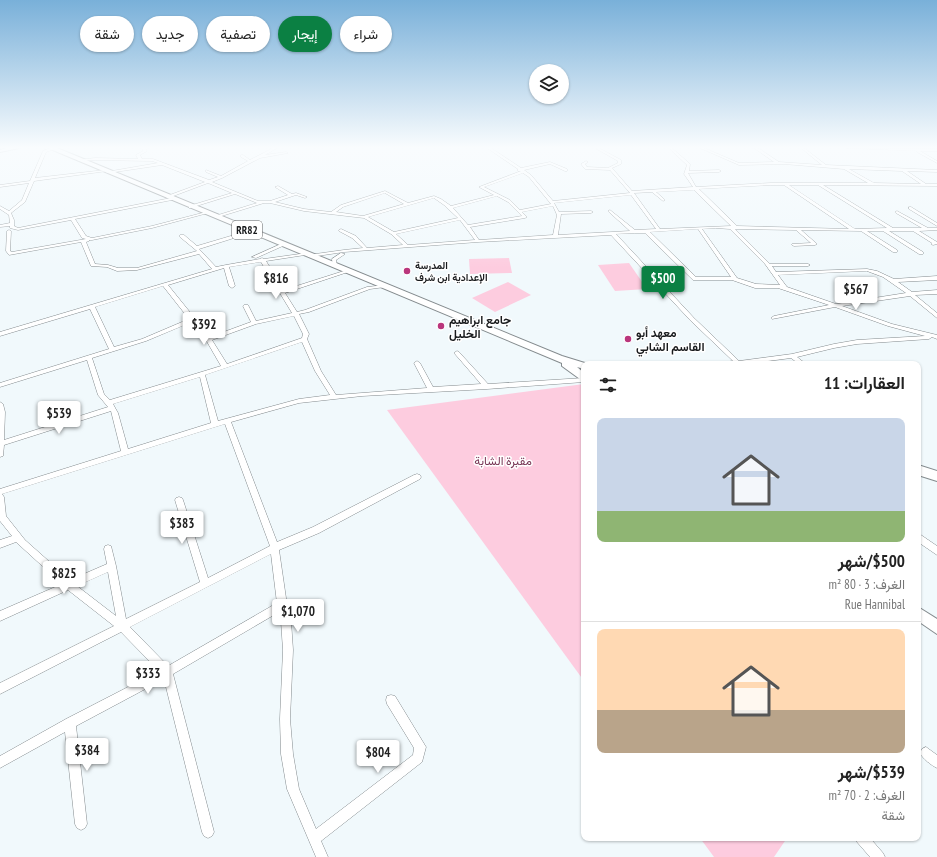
<!DOCTYPE html>
<html lang="ar">
<meta charset="utf-8">
<style>
body{margin:0;font-family:"PT Sans Narrow",Vazirmatn,sans-serif;background:#f6f6f6;color:#222;direction:rtl;height:100vh;display:flex;flex-direction:column;font-size:15px;white-space:nowrap}
*{box-sizing:border-box;margin:0}
p{font-size:13px;color:#767676}
.icon{flex:none;width:22px;height:22px;fill:none;stroke:currentColor;stroke-width:2;stroke-linecap:round;stroke-linejoin:round}
.map{position:relative;flex:1;overflow:hidden;direction:ltr}
.side{position:absolute;left:581px;top:361px;width:340px;height:480px;display:flex;flex-direction:column;background:#fff;border-radius:8px;box-shadow:0 1px 3px #0004;direction:rtl}
.side>*{flex:none}
.guide{position:absolute;left:12px;top:16px;width:380px;height:36px;direction:rtl;display:flex;gap:8px}
.controls{position:absolute;left:529px;top:64px;display:grid;gap:8px}
.controls a{display:grid;place-items:center;width:40px;height:40px;border-radius:50%;background:#fff;box-shadow:0 1px 3px #0004;font-size:20px}
.price{position:absolute;translate:-50% -34px;padding:0 9px;border-radius:4px;background:#fff;color:#222;font-size:13px;line-height:26px;filter:drop-shadow(0 1px 2px #0008)}
.price::after{content:'';position:absolute;left:50%;top:24px;width:12px;height:9px;margin-left:-6px;background:inherit;clip-path:polygon(0 0,100% 0,50% 100%)}
.price.current{background:#0b8043;color:#fff}
ul{padding:0;list-style:none}
li{display:grid;align-content:center;gap:8px;height:212px;padding:0 16px}
li+li{border-top:1px solid #e0e0e0}
li span{display:grid;place-items:center;height:124px;border-radius:8px;color:#555}
li>.icon{margin-inline-start:auto}
span .icon{width:72px;height:72px;fill:#fffc;stroke-width:1}
li b{font-size:17px}
h2{display:flex;justify-content:space-between;align-items:center;height:48px;padding:0 16px;font-size:17px}
.chip{padding:0 14px;border-radius:18px;background:#fff;box-shadow:0 1px 3px #0004;font-size:14px;line-height:36px}
.chip.current{background:#0b8043;color:#fff}
.map>svg:first-child{display:block}
</style>
<div class="map">
<svg width="937" height="857" viewBox="0 0 937 857">
<rect width="100%" height="100%" fill="#f1f9fc"/>
<!-- green -->
<g fill="#fdccdf">
<polygon points="509,258 512,273 470,274 469,259"/>
<polygon points="629,263 647,289 615,291 598,265"/>
<polygon points="508,282 531,295 495,312 472,298"/>
<polygon points="584,384 584,681 387,410"/>
<polygon points="700,838 787,838 774,857 714,857"/>
</g>
<g fill="none" stroke-linecap="round" stroke-linejoin="round">
<defs>
<g id="street">
<path d="M51,148L54,149L46,152L35,178L105,170L107,171L34,181L25,202L11,213L14,220V226L18,228L171,198L173,199L172,200L75,219L86,236L92,238L152,226L206,212L208,213L152,228L92,240H89V241L86,242L95,264L108,265L118,268H137L197,251L180,237V235H184L197,246L251,230H253V232L199,249L216,267L226,265L260,259L262,258L264,259L307,253V255H305L266,261L284,290L347,270L351,271L285,293L297,312L305,310L367,287L385,285V287L370,289L309,312L299,314L309,334L307,339L321,371L336,395L427,388L414,363L417,361L420,363L433,387L481,384L455,354L454,353L457,351L459,352L488,384L584,378V382L487,389L362,396L299,403L231,422L277,542L313,527L414,475L417,474L420,475L421,477L420,479L319,533L279,550L287,605L291,621L293,650L290,719L293,754L299,789L316,829L413,755L414,748L387,704L386,700L387,696L391,695L395,696L426,747L422,762L321,841L328,857H316L287,789L281,754L280,719L283,650L281,621L279,612L173,674L214,832L212,836L208,838L204,836L202,832L164,679L76,726L87,824L85,828L81,830L77,828L75,824L65,732L0,768V756L66,719L159,671L121,632L0,694V683L114,626L68,590L0,621V611L62,584L16,542L0,548V540L12,536L0,521V489L121,451L111,411L4,445L3,456L0,457V402L3,404L5,412L4,440L108,407L98,395L87,360L0,387V383L109,349L90,309L0,336V332L212,269L199,254L137,270L117,271L107,267L91,266L81,242L9,255L6,251L7,231L9,230L11,231L10,251L12,252L86,239L82,238L71,220L18,230L10,228V226L0,227V225L10,223L9,215L0,209V206L9,211L22,200L29,183L0,187V185L30,181L43,151ZM261,262L292,313L256,321L248,305H244L243,306L251,322L210,337L168,285L224,268L229,286L232,288L235,286L229,267ZM163,286L189,319L142,339L114,347L95,307ZM294,316L303,334L302,338L227,364L212,340L256,324ZM192,322L206,340L221,366L110,400L104,394L92,358L146,341ZM302,342L315,371L330,395L299,399L218,421L205,375ZM200,377L211,423L128,449L118,413L113,404ZM225,424L270,546L208,578L183,500L182,498L179,497L176,498L175,500L200,582L126,619L116,566L111,546L108,545L105,546L104,549L107,564L70,580L25,540L6,516L4,497L2,494ZM271,554L277,603L168,666L130,627ZM108,572L116,616L77,586Z"/>
<path d="M142,148H145L147,151L140,155L142,159H153L209,180L218,177L206,172V170L221,176L248,161L241,157V155H243L250,160L273,148H277L265,155L286,152L288,153L260,158L222,178L212,182L258,201H270L288,195L275,187L278,186L292,194L296,193L307,197L305,198L296,195L275,202L304,209L331,212L341,205L385,191L408,203L434,196L441,199L451,206L494,195L479,187L521,171H518V169L487,148H491L521,168L550,162L567,169V171H565L550,164L524,170L531,175L553,201L630,193L610,170L585,169L581,164L586,161L588,162L585,164L587,167L608,168L618,163V161L595,148H599L621,160V164L612,168L632,191L693,187L684,174L687,165L669,148H672L690,164L689,171L719,170L721,171L719,172L688,173L696,187L771,183H868L844,169L784,164L739,165L700,148H704L739,163L774,162L754,148H758L779,162L822,165L801,148H804L826,165L937,170V172L907,171L926,184H937V186L823,185L893,228H922L896,213L895,212L897,211L928,228H937V230L919,231L937,242V244L933,245L931,244L932,243L913,231H889L923,252V254H919L883,231H867L897,250V252H893L861,231L801,230L817,244L815,245L794,246L792,245V244L811,243L796,230L735,229L770,264H808L810,265L808,266H772L776,272L867,269L877,271L894,279L937,276V280L898,282L912,292L937,290V294L915,295L937,313V318L910,296L842,306L892,324L937,335V339L932,337L929,339L857,344L834,348L797,357L806,364H799L791,358L745,364H723L726,362L733,361L690,320L611,235L478,242L344,252L310,257H308V255L344,250L363,248L352,238L339,231V230L341,229L356,236L367,248L403,245L391,234L364,218L304,211L270,203H264L215,218V216L257,203L235,194L190,208H189V206L232,193L208,183L168,198L166,197L167,196L205,182L162,165L108,173L106,172L158,163L152,161L95,160L80,161L78,160L95,158L138,159L136,155L143,151ZM849,169L902,171L921,184L874,183ZM523,173L529,177L551,204L520,210L510,200L484,187ZM771,185H784L849,229L737,226L699,189ZM789,185H818L887,228L855,229ZM694,190L731,226L660,229L634,193L652,192L663,201L665,200L664,199L656,192ZM385,193L404,204L363,216L336,212L343,207ZM631,195L656,229L635,230L610,210L608,211L609,212L630,231L558,235L561,214L591,213L593,212L591,211L559,212L554,203ZM497,196L508,202L522,216L468,225L453,208ZM434,198L444,205L458,218L394,232L368,217ZM553,206L557,215L553,235L479,240L470,227L525,218L527,217L522,212ZM460,220L475,240L408,245L396,234ZM716,228L730,229L765,264L780,285L756,284L737,278L702,229ZM698,229L731,277H696L650,232ZM635,233H645L693,280H732L755,288H778L829,305L774,316L771,318L772,319L835,307L888,326L925,336L857,340L834,344L792,354L739,361L694,318L616,234ZM867,271L883,277L906,293L836,304L787,287L778,275Z"/>
<polygon points="847,148 937,149 937,151 920,151 937,161 937,163 917,152 917,151"/>
<polygon points="909,207 911,207 937,223 937,226 909,209"/>
<polygon points="281,244 285,245 256,258 252,257"/>
<polygon points="341,253 345,254 336,260 337,266 333,267 332,259"/>
<polygon points="918,533 937,546 937,555 918,542"/>
<path d="M926,747L937,755V768C931,765 923,759 920,753L922,749Z"/>
<polygon points="855,838 870,838 883,853 885,857 870,857 857,842"/>
</g>
<g id="secondary">
<polygon points="7,148 19,148 0,152 0,150"/>
<polygon points="918,607 937,619 937,634 918,621"/>
</g>
<g id="primary">
<polygon points="48,148 57,148 562,356 588,364 584,364 584,369 577,367 584,373 584,382 562,366 562,363"/>
<polygon points="918,465 937,471 937,481 918,475"/>
</g>
</defs>
<!-- street casing -->
<use href="#street" stroke="#848b8e" stroke-width="1"/>
<!-- secondary casing -->
<use href="#secondary" stroke="#848b8e" stroke-width="2"/>
<!-- primary casing -->
<use href="#primary" stroke="#848b8e" stroke-width="2"/>
<!-- street -->
<use href="#street" fill="#fff" fill-rule="evenodd"/>
<!-- secondary -->
<use href="#secondary" fill="#fff" fill-rule="evenodd"/>
<!-- primary -->
<use href="#primary" fill="#fff" fill-rule="evenodd"/>
</g>
<!-- sky -->
<linearGradient id="sky" x2="0" y2="1"><stop stop-color="#79b0d9"/><stop offset="0.55" stop-color="#f9fcfe"/><stop offset="1" stop-color="#f9fcfe" stop-opacity="0"/></linearGradient>
<rect width="937" height="268" fill="url(#sky)"/>
<!-- markers -->
<g fill="#ba367c" stroke="#fff" stroke-width="1.5">
<circle cx="407" cy="271" r="4"/>
<circle cx="441" cy="326" r="4"/>
<circle cx="628" cy="339" r="4"/>
</g>
<g text-anchor="middle" dominant-baseline="central" stroke-width="3" stroke-linejoin="round" paint-order="stroke">
<!-- far-poi labels -->
<g font-size="10" font-weight="bold" fill="#191b1d" stroke="#fff" text-anchor="start">
<text x="415" y="265">المدرسة<tspan x="415" dy="12">الإعدادية ابن شرف</tspan></text>
</g>
<!-- shield labels -->
<rect fill="#fff" stroke="#5e5f61" stroke-width="1" x="232" y="221" width="30" height="18" rx="3"/>
<g font-size="11" font-weight="bold" fill="#191b1d">
<text x="247" y="230">RR82</text>
</g>
<!-- poi labels -->
<g font-size="12" font-weight="bold" fill="#191b1d" stroke="#fff" text-anchor="start">
<text x="449" y="319">جامع ابراهيم<tspan x="449" dy="14">الخليل</tspan></text>
<text x="636" y="332">معهد أبو<tspan x="636" dy="14">القاسم الشابي</tspan></text>
</g>
<!-- park labels -->
<g font-size="12" fill="#783655" stroke="#fff">
<text x="503" y="460">مقبرة الشابة</text>
</g>
</g>
</svg>
<div class="controls">
<a><svg class="icon" aria-label="layers" viewBox="0 0 24 24"><path d="M12 4l9 5-9 5-9-5zM3 14l9 5 9-5"/></svg></a>
</div>
<b class="price" style="left:276px;top:300px">$816</b>
<b class="price current" style="left:663px;top:300px">$500</b>
<b class="price" style="left:856px;top:311px">$567</b>
<b class="price" style="left:204px;top:346px">$392</b>
<b class="price" style="left:59px;top:435px">$539</b>
<b class="price" style="left:182px;top:545px">$383</b>
<b class="price" style="left:64px;top:595px">$825</b>
<b class="price" style="left:298px;top:633px">$1,070</b>
<b class="price" style="left:148px;top:695px">$333</b>
<b class="price" style="left:87px;top:772px">$384</b>
<b class="price" style="left:378px;top:774px">$804</b>
<div class="guide">
<a class="chip">شراء</a>
<a class="chip current">إيجار</a>
<a class="chip">تصفية</a>
<a class="chip">جديد</a>
<a class="chip">شقة</a>
</div>
<section class="side">
<h2>العقارات: 11<svg class="icon" aria-label="filters" viewBox="0 0 24 24"><path d="M4 7h16M4 17h16"/><circle cx="9" cy="7" r="2"/><circle cx="15" cy="17" r="2"/></svg></h2>
<ul>
<li><span style="background:linear-gradient(#c9d6e8 75%,#8fb573 0)"><svg class="icon" aria-label="home" viewBox="0 0 24 24"><path d="M3 11l9-7 9 7M6 9v11h12V9"/></svg></span><div><b>$500/شهر</b><p>الغرف: 3 · 80 m²</p><p>Rue Hannibal</p></div></li>
<li><span style="background:linear-gradient(#ffd9b3 65%,#b9a48a 0)"><svg class="icon" aria-label="home" viewBox="0 0 24 24"><path d="M3 11l9-7 9 7M6 9v11h12V9"/></svg></span><div><b>$539/شهر</b><p>الغرف: 2 · 70 m²</p><p>شقة</p></div></li>
</ul>
</section>
</div>
